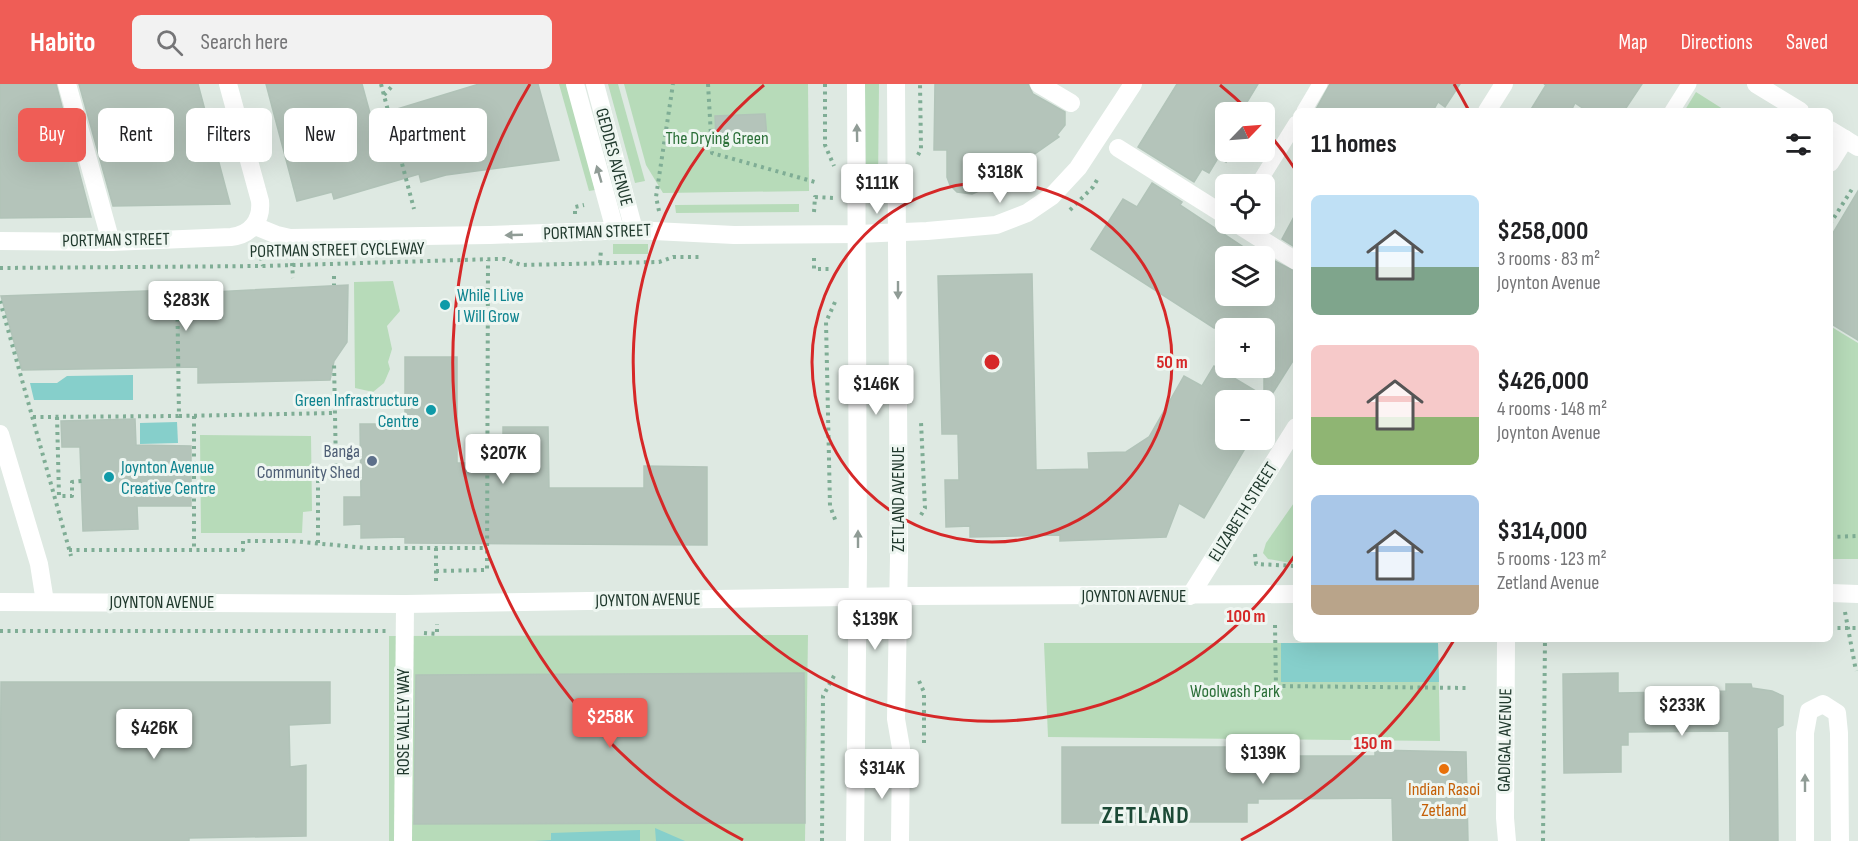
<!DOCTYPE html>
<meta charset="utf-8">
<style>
body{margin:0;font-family:"Sofia Sans Condensed",sans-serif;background:#f2f2f2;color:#202124;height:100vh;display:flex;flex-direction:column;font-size:22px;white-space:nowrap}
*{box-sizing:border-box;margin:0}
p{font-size:20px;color:#757577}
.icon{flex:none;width:33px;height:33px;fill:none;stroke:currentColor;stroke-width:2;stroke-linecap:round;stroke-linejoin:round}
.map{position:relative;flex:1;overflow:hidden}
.drawer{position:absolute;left:1293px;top:24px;width:540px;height:534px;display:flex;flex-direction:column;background:#fff;border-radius:9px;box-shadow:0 6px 24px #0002}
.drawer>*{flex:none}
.top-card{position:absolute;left:18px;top:24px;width:570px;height:54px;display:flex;gap:12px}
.needle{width:39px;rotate:65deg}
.tools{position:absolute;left:1215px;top:18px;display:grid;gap:12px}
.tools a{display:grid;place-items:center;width:60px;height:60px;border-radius:9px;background:#fff;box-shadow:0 6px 24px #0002;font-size:30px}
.price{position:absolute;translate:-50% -51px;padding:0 14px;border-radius:6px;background:#fff;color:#222;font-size:20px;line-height:39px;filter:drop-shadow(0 2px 3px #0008)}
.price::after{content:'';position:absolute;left:50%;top:36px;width:18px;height:14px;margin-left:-9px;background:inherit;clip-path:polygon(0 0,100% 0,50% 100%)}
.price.selected{background:#ef5d56;color:#fff}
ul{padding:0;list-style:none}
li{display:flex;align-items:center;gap:18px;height:150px;padding:0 18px}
li span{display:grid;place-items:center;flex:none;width:168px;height:120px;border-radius:9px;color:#555}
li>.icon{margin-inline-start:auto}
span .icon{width:72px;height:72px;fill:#fffc;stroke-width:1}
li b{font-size:26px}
h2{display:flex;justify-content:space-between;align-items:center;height:72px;padding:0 18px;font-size:26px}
.chip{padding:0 21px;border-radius:9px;background:#fff;box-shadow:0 6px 24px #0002;font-size:21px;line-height:54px}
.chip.selected{background:#ef5d56;color:#fff}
header{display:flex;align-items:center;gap:36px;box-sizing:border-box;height:84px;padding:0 30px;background:#ef5d56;color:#fff}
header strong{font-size:28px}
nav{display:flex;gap:33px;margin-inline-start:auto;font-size:21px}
.search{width:420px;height:54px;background:#f2f2f2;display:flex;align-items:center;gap:15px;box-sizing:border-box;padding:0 21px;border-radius:9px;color:#757577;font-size:22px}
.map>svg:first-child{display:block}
</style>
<header>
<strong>Habito</strong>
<div class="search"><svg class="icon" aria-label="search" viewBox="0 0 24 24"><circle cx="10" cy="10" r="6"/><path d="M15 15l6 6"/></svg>Search here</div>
<nav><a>Map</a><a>Directions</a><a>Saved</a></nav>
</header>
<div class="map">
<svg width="1858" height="757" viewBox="0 0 1858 757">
<rect width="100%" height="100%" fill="#dee9e2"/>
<!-- green -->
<g fill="#b7dbb9">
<polygon points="559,0 568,0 595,106 589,107"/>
<polygon points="608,0 618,0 645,97 635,99"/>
<polygon points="624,0 808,0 809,107 663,109 646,81"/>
<polygon points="865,0 879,0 878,100 867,100 866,96"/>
<polygon points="1696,8 1726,27 1685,26"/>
<polygon points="799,120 799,128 676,129 675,121"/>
<rect x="613" y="160" width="35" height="10"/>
<polygon points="393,197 400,227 387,242 392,265 388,278 390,285 384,299 373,308 355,304 354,198"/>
<polygon points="1830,242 1858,259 1858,475 1830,475"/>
<polygon points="200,351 311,352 312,427 303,428 302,449 201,449"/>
<polygon points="1296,416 1296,480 1268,475 1263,469 1266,459"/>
<polygon points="808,551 805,757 389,757 389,552"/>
<polygon points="1044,559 1438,559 1440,657 1048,653"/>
</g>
<!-- water -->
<g fill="#86cfcb">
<polygon points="133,291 133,316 34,316 30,299 57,299 67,292"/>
<polygon points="177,338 178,359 140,360 140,339"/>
<polygon points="1281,559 1438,559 1439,598 1281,598"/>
<polygon points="655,744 685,757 656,757"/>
<polygon points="640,746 640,757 534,757 551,756 551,749"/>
</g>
<!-- building -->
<g fill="#b4c4ba" stroke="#b1c3b8" stroke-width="1.5">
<polygon points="0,0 56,0 91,133 0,134"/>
<polygon points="79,0 198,0 230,120 113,122"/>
<polygon points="266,0 362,0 371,33 479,0 538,0 559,76 446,91 421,98 419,90 334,115 332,108 297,117"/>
<polygon points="935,0 1028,0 1033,10 1065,28 1065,41 1057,51 1059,53 986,104 972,110 957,108 950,101 947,93 947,66 934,66"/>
<polygon points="1177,0 1258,0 1241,28 1226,28 1226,78 1218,74 1209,89 1202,85 1194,98 1138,63"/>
<polygon points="1330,0 1460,0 1445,23 1438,18 1433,27 1315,27"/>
<polygon points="1544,0 1642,0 1624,27 1587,27 1575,19 1571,27 1530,27 1546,1"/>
<polygon points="765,30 767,54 716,56 715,32"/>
<polygon points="1152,99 1182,118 1180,121 1257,172 1226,172 1226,212 1264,212 1264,186 1271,175 1296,188 1296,272 1269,315 1272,316 1268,316 1264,321 1264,316 1226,316 1226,356 1250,356 1204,434 1179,419 1166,453 1060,457 1060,451 970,453 970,442 946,443 945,396 959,396 958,350 942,350 938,192 1032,190 1036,386 1089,385 1088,369 1126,368 1149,353 1184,292 1202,302 1214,282 1264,312 1264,244 1214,244 1091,165 1123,115 1137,123"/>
<polygon points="1858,107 1858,256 1830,239 1830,154"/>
<polygon points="1296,129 1296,164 1282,155"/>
<polygon points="348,201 347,258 334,277 330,296 198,299 198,283 22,286 1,212 174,206 174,210"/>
<polygon points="405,273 457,273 457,379 503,379 503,343 548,343 549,404 644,404 644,382 707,383 707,461 405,459 405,453 361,454 361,440 344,441 344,413 361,413 360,340 405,340"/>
<polygon points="135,335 136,361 191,362 191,422 137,422 138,445 83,447 80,363 62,363 61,337"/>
<polygon points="804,589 805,739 414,740 416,591"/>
<polygon points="1618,589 1618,609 1726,607 1726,600 1751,600 1752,604 1772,607 1783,612 1783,641 1777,644 1778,757 1730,757 1729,647 1628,648 1628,661 1621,661 1621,688 1564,689 1563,590"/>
<polygon points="1,598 330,598 330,639 289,641 290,683 306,681 306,752 189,754 189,757 0,757"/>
<polygon points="1062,663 1240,663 1240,672 1375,672 1375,666 1466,668 1468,757 1393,757 1392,714 1258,715 1258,719 1247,719 1247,738 1183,738 1183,728 1138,728 1138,739 1062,739"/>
</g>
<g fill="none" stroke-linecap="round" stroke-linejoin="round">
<!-- path -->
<g stroke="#7fad95" stroke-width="4" stroke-dasharray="3 4.5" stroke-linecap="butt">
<polyline points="381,0 414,125"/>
<polyline points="708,0 712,69 815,98"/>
<polyline points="825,0 825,61 834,82"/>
<polyline points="384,11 394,0"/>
<polyline points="918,71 921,65 920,0"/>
<polyline points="1070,126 1093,103 1097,96"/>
<polyline points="659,127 656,113 673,0"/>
<polyline points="814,128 815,113 835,114"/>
<polyline points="575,130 575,123 584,121"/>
<polyline points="1830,140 1854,102"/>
<polyline points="259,166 263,182"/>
<polyline points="814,174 814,185 832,185"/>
<polyline points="292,179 293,194"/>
<polyline points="600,179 601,165"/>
<polyline points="0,184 263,182 495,175 504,175 521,181 659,178 673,173 702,173"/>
<polyline points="334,192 334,201"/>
<polyline points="177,197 179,332 335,329"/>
<polyline points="0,217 71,472"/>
<polyline points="835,218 826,238 830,422 836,438"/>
<polyline points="194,332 194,465"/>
<polyline points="33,333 179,332"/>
<polyline points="57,333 59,412 72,412 72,398 82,397"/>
<polyline points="921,431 925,424 921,338"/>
<polyline points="1830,453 1858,452"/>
<polyline points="318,459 318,391 336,385 334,277"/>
<polyline points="436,464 436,500"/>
<polyline points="69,466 243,466 243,457 291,457 367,464 487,464"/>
<polyline points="1255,470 1256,480 1296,482"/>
<polyline points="436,487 487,486 488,176"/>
<polyline points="1845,528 1856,587"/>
<polyline points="1275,541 1276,602 1468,604"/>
<polyline points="1830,544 1858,544"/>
<polyline points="0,547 386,547"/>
<polyline points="424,549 437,550 437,540"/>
<polyline points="919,597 924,608 924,660"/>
<polyline points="822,757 823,612 835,590"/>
<polyline points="1543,757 1545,555"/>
</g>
<!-- service -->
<g stroke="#fff" stroke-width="15">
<polyline points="1304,27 1320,0"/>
<polyline points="1672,27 1689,0"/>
<polyline points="1258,100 1296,39"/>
</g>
<!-- pedestrian -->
<g stroke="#fff" stroke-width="18">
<polyline points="67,0 111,158"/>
<polyline points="1039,0 1071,19"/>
<polyline points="1118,64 1226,132"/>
<polyline points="1237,140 1296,177"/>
<polyline points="403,757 405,520"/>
</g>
<!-- minor -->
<g stroke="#fff" stroke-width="18">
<polyline points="575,0 615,146"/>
<polyline points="595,0 634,146"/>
<polyline points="896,0 899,473 896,635 901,664 900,757"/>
<polyline points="1756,0 1800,27"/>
<polyline points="1487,27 1504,0"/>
<polyline points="1830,46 1858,63"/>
<polyline points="1830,79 1845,55"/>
<polyline points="255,142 277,151 290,154 490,151 634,146 734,151 858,150 927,147 996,141 1027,129 1052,112 1078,84 1133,0"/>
<path d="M0,157L111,158L231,153C251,151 262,136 260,117L228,0"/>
<polyline points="0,350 39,480 45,518"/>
<polyline points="1190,512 1296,343"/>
<polyline points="855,757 858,473 856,0"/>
<polyline points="1805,757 1805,649 1809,627 1823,620 1837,629 1839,649 1840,757"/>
</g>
<!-- tertiary -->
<g stroke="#fff" stroke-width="18">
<polyline points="1830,509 1858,510"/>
<polyline points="0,518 405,520 911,512 1296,510"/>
<polyline points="1506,555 1505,734 1507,757"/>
</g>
</g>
<!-- one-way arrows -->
<defs><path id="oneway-solid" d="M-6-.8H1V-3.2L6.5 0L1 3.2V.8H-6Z" transform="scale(1.5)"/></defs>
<g fill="#909c96">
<use href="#oneway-solid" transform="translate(857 49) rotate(-91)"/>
<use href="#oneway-solid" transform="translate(599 90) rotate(-106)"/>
<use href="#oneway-solid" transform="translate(514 151) rotate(178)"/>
<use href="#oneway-solid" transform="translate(898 206) rotate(90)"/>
<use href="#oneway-solid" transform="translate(858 455) rotate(-90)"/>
<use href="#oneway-solid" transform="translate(1805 699) rotate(-90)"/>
</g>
<!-- distance rings -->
<g fill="none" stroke="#d62828" stroke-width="3">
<circle cx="992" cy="278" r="180"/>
<path d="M1295 471A359 359 0 1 1 764 1M1220 1A359 359 0 0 1 1248 26M1265 45A359 359 0 0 1 1295 85"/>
<path d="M1454 556A539 539 0 0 1 1241 756M743 756A539 539 0 0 1 530 0M1454 0A539 539 0 0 1 1468 25"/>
</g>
<!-- markers -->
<g fill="#0f9aa8" stroke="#eef6f1" stroke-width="2">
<circle cx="445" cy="221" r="6"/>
<circle cx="431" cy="326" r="6"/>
<circle cx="109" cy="393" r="6"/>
</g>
<circle fill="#5c6f8a" stroke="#eef6f1" stroke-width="2" cx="372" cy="377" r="6"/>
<circle fill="#e8710a" stroke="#eef6f1" stroke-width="2" cx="1444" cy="685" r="6"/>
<g text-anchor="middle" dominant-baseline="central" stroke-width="6" stroke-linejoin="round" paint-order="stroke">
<!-- park labels -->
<g font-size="18" fill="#2b6f38" stroke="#eef6f1">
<text x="717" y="54">The Drying Green</text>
<text x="1235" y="607">Woolwash Park</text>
</g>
<!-- street labels -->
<g font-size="18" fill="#20392d" stroke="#eef6f1">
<text transform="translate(614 73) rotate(75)">GEDDES AVENUE</text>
<text transform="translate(597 148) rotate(-2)">PORTMAN STREET</text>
<text transform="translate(116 156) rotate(-1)">PORTMAN STREET</text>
<text transform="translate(337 166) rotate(-1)">PORTMAN STREET CYCLEWAY</text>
<text transform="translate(898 415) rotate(-90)">ZETLAND AVENUE</text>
<text transform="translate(1243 428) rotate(-58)">ELIZABETH STREET</text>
<text x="1134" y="512">JOYNTON AVENUE</text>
<text transform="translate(648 516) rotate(-1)">JOYNTON AVENUE</text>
<text x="162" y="518">JOYNTON AVENUE</text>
<text transform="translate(403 638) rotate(-90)">ROSE VALLEY WAY</text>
<text transform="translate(1505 656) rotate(-89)">GADIGAL AVENUE</text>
</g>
<!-- culture labels -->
<g font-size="18" fill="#0d838f" stroke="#eef6f1" text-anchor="start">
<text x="457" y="211">While I Live<tspan x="457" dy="21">I Will Grow</tspan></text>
<text x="419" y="316" text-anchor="end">Green Infrastructure<tspan x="419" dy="21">Centre</tspan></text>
<text x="121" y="383">Joynton Avenue<tspan x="121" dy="21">Creative Centre</tspan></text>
</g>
<!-- service labels -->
<g font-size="18" fill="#4e5e75" stroke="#eef6f1" text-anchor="end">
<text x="360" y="367">Banga<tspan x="360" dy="21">Community Shed</tspan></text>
</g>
<!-- food labels -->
<g font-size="18" fill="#c56008" stroke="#eef6f1">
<text x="1444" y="705">Indian Rasoi<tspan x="1444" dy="21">Zetland</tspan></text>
</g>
<!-- district labels -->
<g font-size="24" font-weight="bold" letter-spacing="1.5" fill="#1c4a36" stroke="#eef6f1">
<text x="1146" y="731">ZETLAND</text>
</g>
</g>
<circle cx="992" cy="278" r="9" fill="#d62828" stroke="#eef6f1" stroke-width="3"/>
<g font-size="18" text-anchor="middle" font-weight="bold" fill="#d62828" stroke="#eef6f1" stroke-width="6" stroke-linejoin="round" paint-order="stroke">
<text x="1172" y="284">50 m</text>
<text x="1246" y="538">100 m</text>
<text x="1373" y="665">150 m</text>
</g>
</svg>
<div class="tools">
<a><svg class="needle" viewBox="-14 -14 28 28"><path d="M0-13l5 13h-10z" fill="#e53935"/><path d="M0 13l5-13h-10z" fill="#757577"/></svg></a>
<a><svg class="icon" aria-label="locate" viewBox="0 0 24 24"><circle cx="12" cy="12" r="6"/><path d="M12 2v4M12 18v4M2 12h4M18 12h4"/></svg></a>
<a><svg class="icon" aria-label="layers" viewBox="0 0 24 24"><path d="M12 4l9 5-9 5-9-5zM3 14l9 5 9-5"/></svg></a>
<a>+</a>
<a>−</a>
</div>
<b class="price" style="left:1000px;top:120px">$318K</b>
<b class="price" style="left:877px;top:131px">$111K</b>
<b class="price" style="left:186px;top:248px">$283K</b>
<b class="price" style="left:876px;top:332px">$146K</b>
<b class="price" style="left:503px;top:401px">$207K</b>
<b class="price" style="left:875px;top:567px">$139K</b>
<b class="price" style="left:1682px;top:653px">$233K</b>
<b class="price selected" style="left:610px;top:665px">$258K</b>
<b class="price" style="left:154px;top:676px">$426K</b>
<b class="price" style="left:1263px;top:701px">$139K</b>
<b class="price" style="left:882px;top:716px">$314K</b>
<div class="top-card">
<a class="chip selected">Buy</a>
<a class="chip">Rent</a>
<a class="chip">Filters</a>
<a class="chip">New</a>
<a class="chip">Apartment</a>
</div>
<section class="drawer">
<h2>11 homes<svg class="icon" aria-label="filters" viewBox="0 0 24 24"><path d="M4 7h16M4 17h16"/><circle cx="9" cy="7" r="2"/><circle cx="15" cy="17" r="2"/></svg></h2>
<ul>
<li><span style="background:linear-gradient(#bfe0f5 60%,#7fa58c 0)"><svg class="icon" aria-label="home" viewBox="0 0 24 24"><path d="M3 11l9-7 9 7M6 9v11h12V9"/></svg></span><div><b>$258,000</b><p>3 rooms · 83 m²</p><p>Joynton Avenue</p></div></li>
<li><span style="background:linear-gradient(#f6c9c9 60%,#8fb573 0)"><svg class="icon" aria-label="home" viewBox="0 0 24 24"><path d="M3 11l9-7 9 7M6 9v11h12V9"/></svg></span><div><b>$426,000</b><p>4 rooms · 148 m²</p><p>Joynton Avenue</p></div></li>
<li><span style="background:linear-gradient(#a9c7e8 75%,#b9a48a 0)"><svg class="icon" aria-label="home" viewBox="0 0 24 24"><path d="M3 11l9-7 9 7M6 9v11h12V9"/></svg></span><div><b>$314,000</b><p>5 rooms · 123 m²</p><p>Zetland Avenue</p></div></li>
</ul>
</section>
</div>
